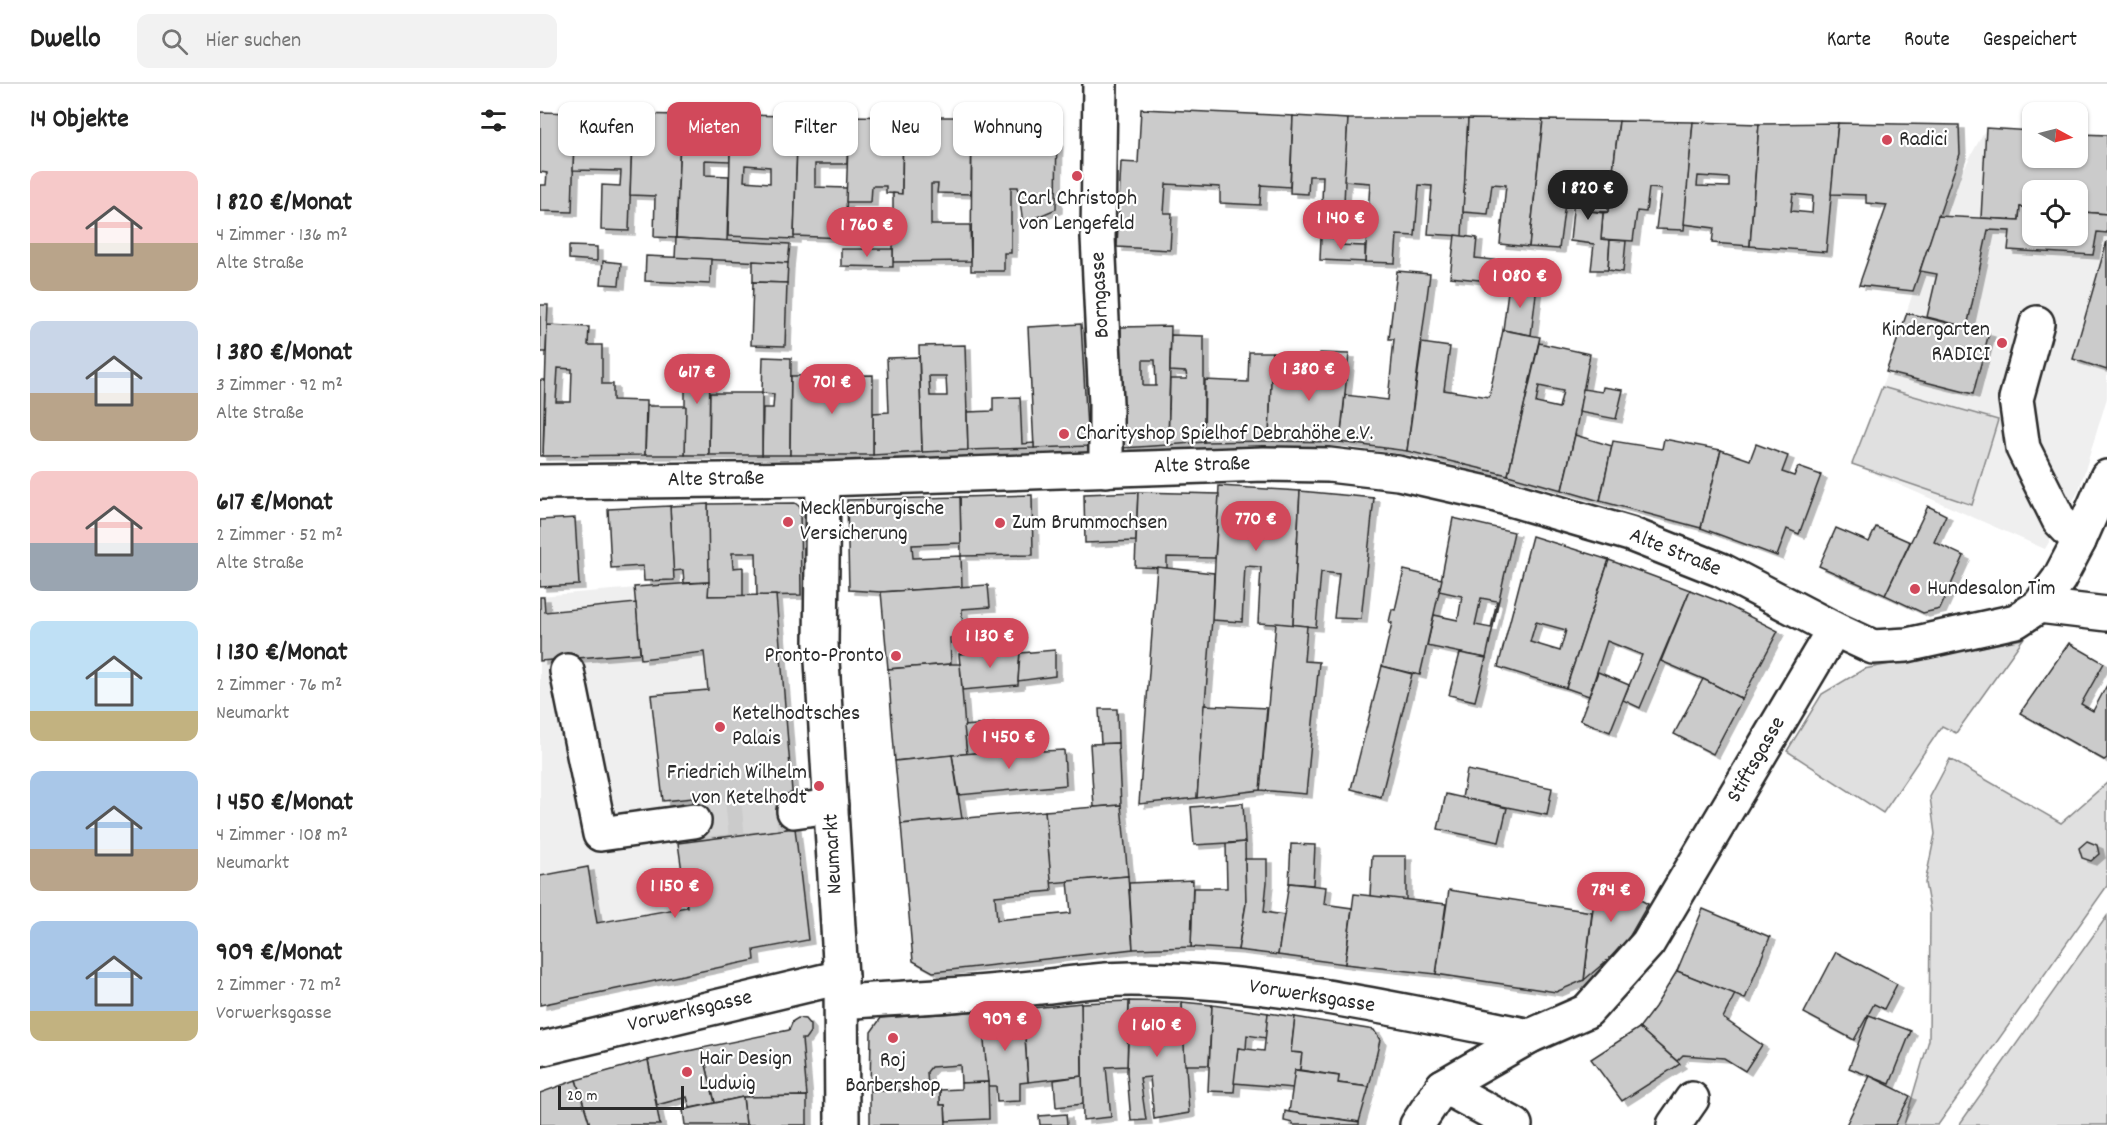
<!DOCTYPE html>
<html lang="de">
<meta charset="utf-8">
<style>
body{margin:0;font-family:Dekko,sans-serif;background:#f2f2f2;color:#222;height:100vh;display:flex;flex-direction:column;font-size:22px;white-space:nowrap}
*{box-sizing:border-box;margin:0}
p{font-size:20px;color:#767676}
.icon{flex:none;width:33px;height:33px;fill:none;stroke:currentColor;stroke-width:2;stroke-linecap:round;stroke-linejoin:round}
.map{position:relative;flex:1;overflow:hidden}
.panel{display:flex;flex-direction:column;background:#fff;width:540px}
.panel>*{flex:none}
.top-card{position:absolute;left:18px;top:18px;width:570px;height:54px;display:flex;gap:12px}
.needle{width:39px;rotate:97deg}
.buttons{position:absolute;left:1482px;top:18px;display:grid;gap:12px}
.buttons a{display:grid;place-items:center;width:66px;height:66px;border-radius:12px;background:#fff;box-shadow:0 2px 4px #0004;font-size:30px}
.scale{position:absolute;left:18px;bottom:15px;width:126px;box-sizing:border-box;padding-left:6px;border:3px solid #2b2b2b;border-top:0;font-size:16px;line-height:21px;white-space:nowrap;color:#2b2b2b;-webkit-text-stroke:4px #fff;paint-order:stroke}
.price{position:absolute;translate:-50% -51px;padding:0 14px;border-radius:21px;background:#d1495b;color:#fff;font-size:20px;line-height:39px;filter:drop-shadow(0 2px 3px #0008)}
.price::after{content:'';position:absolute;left:50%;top:36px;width:18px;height:14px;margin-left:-9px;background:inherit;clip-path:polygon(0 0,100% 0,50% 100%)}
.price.selected{background:#222;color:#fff}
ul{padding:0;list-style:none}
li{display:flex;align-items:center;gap:18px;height:150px;padding:0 30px}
li span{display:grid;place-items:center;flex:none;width:168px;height:120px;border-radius:12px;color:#555}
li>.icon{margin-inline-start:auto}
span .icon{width:72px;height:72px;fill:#fffc;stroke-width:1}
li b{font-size:26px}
h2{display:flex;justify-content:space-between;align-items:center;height:72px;padding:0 30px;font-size:26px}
.tag{padding:0 21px;border-radius:12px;background:#fff;box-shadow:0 2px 4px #0004;font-size:21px;line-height:54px}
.tag.selected{background:#d1495b;color:#fff}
header{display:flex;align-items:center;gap:36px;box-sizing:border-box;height:84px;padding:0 30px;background:#fff;border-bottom:2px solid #e0e0e0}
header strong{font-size:28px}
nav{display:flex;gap:33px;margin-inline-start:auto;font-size:21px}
.search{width:420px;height:54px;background:#f2f2f2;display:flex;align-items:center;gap:15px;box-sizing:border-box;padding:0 21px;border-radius:12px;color:#767676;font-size:22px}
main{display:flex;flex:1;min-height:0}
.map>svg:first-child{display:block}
</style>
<header>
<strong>Dwello</strong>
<div class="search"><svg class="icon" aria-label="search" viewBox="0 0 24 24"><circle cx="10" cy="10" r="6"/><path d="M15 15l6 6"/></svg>Hier suchen</div>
<nav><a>Karte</a><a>Route</a><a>Gespeichert</a></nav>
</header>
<main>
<section class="panel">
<h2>14 Objekte<svg class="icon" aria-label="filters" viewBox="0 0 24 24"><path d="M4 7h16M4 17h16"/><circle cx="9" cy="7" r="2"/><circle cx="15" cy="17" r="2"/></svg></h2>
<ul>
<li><span style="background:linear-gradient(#f6c9c9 60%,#b9a48a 0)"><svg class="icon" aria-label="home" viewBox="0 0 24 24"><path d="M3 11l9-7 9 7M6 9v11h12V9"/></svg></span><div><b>1 820 €/Monat</b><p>4 Zimmer · 136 m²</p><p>Alte Straße</p></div></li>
<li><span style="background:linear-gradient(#c9d6e8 60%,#b9a48a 0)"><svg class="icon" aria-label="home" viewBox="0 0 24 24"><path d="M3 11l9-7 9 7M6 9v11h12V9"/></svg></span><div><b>1 380 €/Monat</b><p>3 Zimmer · 92 m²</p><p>Alte Straße</p></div></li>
<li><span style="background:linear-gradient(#f6c9c9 60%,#9aa5b1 0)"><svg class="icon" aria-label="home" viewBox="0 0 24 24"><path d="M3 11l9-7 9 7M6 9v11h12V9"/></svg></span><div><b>617 €/Monat</b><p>2 Zimmer · 52 m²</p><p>Alte Straße</p></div></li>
<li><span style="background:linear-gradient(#bfe0f5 75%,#c2b280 0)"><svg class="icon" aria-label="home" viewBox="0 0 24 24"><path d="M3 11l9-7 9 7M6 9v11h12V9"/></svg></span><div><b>1 130 €/Monat</b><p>2 Zimmer · 76 m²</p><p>Neumarkt</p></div></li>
<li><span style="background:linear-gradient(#a9c7e8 65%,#b9a48a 0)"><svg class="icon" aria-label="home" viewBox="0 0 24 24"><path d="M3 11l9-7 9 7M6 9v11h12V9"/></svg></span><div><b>1 450 €/Monat</b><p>4 Zimmer · 108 m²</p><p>Neumarkt</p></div></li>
<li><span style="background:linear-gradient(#a9c7e8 75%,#c2b280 0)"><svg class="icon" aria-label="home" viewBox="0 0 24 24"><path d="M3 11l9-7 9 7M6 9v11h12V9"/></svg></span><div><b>909 €/Monat</b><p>2 Zimmer · 72 m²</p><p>Vorwerksgasse</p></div></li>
</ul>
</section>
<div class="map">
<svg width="1567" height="1041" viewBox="0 0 1567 1041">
<defs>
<filter id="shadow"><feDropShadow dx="6" dy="4" stdDeviation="0" flood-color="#0004"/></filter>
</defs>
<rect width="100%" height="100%" fill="#fff"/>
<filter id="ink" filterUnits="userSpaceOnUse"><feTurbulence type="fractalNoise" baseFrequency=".0167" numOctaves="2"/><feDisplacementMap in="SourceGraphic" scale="12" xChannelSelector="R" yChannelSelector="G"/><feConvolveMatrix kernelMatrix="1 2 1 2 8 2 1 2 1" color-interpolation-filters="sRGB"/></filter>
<g filter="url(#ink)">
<!-- built -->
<g fill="#efefef" fill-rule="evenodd">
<path d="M1538,39H1541L1540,50L1567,51V314L1539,406L1505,465L1312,380L1342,303L1398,132L1446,44L1492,47V74H1538ZM1492,106H1538V152H1492Z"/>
<polygon points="169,498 255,744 268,856 214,865 215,876 0,921 0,512"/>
</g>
<!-- green -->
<g fill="#e0e0e0" stroke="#868686" stroke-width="1.5">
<polygon points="1342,303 1458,336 1432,421 1312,380"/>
<polygon points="1483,555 1416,649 1402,642 1343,729 1247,667 1282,610 1324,585"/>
<polygon points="1410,675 1521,739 1567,699 1567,802 1398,1041 1364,1041 1389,956 1390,826 1385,799 1395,750 1390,713"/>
<polygon points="1567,832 1567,1041 1419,1041"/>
</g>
<!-- building -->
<g fill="#cbcbcb" stroke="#2b2b2b" stroke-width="1.5" fill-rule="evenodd" filter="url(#shadow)">
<polygon points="601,25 753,32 750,103 721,101 720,121 680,119 680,103 626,100 624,129 632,129 630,166 577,163 581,78 598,79"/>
<polygon points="0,28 35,29 32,128 0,127 0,101 6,101 7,89 0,88"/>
<polygon points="35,29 93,30 89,147 61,146 62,101 80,102 81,87 33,86"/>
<polygon points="93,30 141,31 136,154 114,153 115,112 90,111"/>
<polygon points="141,31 191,31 190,77 165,76 165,91 189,92 187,157 136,154"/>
<path d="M191,31L258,32L254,155L188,152ZM205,81L230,83V99L204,97Z"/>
<polygon points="258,32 309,32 307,80 275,80 275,103 307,104 305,154 254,152"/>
<polygon points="309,32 363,33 362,110 346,109 346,102 332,102 331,118 306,118"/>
<polygon points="753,32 808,35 804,119 782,117 783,92 769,92 768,110 750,109"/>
<polygon points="363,33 432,33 431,110 397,109 398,100 391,100 391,141 430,141 431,177 353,178 353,109 362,110"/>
<polygon points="432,33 517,37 516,125 483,139 478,103 471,103 471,169 464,169 464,187 431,187"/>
<polygon points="808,35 928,35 922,152 888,150 892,102 879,101 875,152 857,151 855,179 825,178 830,99 804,97"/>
<polygon points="928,35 1003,36 989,163 960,160 966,101 952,100 948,130 923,128"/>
<polygon points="1003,36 1079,37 1068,128 1050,127 1053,91 1029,89 1019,165 989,163"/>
<polygon points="1079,37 1153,38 1144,146 1116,145 1121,105 1109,104 1106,128 1097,127 1093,157 1061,155 1063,129 1068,128"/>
<path d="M1153,38L1219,40L1210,162L1172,159L1174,144L1144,140ZM1158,92L1189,94V103L1157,102Z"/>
<path d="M1298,39L1286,168L1210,162L1219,40ZM1253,110L1273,112L1272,129L1251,127Z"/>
<polygon points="1298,39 1419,41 1420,70 1373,207 1319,201 1347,121 1326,119 1326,111 1291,110"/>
<polygon points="1538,39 1541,39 1540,50 1567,51 1567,130 1543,128 1542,134 1538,134 1538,106 1492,106 1492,124 1480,123 1479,136 1441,134 1446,44 1492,47 1492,74 1538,74"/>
<polygon points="1029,89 1053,91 1050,127 1063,129 1061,155 1070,156 1068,186 1051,186 1054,160 1030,157 1035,105 1027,104"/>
<polygon points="1480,123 1492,124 1492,152 1538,152 1538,134 1542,134 1543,128 1567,130 1567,149 1557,148 1553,171 1468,166 1470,147 1448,146 1427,243 1387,233 1397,190 1380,187 1398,132 1479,136"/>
<polygon points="915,151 937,154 935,174 972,178 969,199 910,193"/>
<polygon points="781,153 798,154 798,161 825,162 825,178 780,176"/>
<polygon points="136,154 250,160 248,179 135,174"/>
<polygon points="1070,156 1086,157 1083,188 1068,186"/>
<polygon points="1567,157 1567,286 1533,275"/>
<polygon points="29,162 57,163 57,177 29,175"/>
<polygon points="301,165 353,165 353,183 301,182"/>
<polygon points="106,172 171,175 170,200 105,197"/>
<polygon points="63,177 81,179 79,201 61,200"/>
<polygon points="213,177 248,179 247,199 213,198"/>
<polygon points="857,187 890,190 867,367 800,358 805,311 848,316 854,255 849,255"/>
<polygon points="213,198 247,199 245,262 211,261"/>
<polygon points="969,199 997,202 991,251 963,246"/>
<polygon points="0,221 8,221 6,268 0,268"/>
<polygon points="1367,229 1449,249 1433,310 1346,288"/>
<polygon points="541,240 548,362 494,364 488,243"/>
<path d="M7,241L49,243L48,261H62V300H73V316L106,317L105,371L3,372ZM18,284L32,285L31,318H16Z"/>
<path d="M631,242L628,361L583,364L581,243ZM603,276H615L616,302H603Z"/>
<polygon points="963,246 1000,253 968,391 867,367 882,259 910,263 904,306 949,313"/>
<polygon points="631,251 664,252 664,358 628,361 630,295 647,295 646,288 630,287"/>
<path d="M999,259L1050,270L1035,351L1022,406L968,391ZM999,302L1023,307L1019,324L996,319Z"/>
<path d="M425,261L428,366L382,368L379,262ZM389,292H406L407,312H390Z"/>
<polygon points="709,268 732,268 729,357 664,358 665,296 708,298"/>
<polygon points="732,268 745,269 743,299 776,301 780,269 809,270 800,358 729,357"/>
<polygon points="145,272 170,273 169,371 145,371"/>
<polygon points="223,273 251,274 250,371 222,371 223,324 233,324 234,310 222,309"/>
<polygon points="379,273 382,368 333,371 333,329 349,328 347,274"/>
<polygon points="333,291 333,371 250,371 251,292"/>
<polygon points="0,296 5,296 3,372 0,372"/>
<polygon points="1063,303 1083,306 1076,335 1039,328 1043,305 1062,308"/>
<polygon points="170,309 222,309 222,371 169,371"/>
<polygon points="480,313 482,360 494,359 494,364 428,366 427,328 453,327 453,314"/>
<polygon points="107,322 146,322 145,371 105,371"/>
<polygon points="1035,351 1072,362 1060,417 1022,406"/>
<polygon points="1124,355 1181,366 1161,444 1060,417 1073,357 1122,365"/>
<polygon points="1216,360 1248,372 1242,388 1254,392 1258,383 1281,391 1259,450 1247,445 1237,472 1161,444 1181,366 1210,376"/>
<polygon points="679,402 760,407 753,541 718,539 721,483 705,482 702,538 672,536"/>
<polygon points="760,407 834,414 821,535 794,534 799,490 781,488 776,543 753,541"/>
<polygon points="598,408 596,457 545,459 544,410"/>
<polygon points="598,408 679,410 675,474 627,473 627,484 595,483"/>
<polygon points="492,411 493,471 421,472 420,413"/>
<polygon points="420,413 421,459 372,461 373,474 421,472 422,503 341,508 309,506 307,416"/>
<polygon points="255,419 260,423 261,511 217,512 216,469 192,469 193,484 203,483 203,512 168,512 168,420"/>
<polygon points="168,420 169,498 144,499 143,486 133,487 130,422"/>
<polygon points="130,422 134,496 104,497 103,482 71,484 68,425"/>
<polygon points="1388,422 1406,431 1394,458 1424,472 1400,525 1383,529 1345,511"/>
<polygon points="35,434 39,501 0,503 0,436"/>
<path d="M913,434L974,448L946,574L887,562L894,531L918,536L922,512L899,507ZM941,514L957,517L951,544L935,541Z"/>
<polygon points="1336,443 1370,458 1345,511 1279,482 1296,444 1329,458"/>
<path d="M992,452L1069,476L1026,604L958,583ZM996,538L1026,546L1020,567L990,558Z"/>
<polygon points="1069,476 1150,506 1100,624 1083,616 1102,571 1067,557 1049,612 1026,604"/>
<polygon points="617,483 674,489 672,536 657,714 599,720"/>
<polygon points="864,486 902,495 880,591 842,582 852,539 849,538 852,525 855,526"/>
<polygon points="169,498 168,512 236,511 255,744 156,758 153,714 123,717 111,611 168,606 164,568 101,575 94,503"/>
<polygon points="448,501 450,523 422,525 423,553 410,554 411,580 348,585 341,508"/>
<polygon points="1150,506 1183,519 1238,547 1202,615 1163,595 1121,577"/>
<polygon points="0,513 4,513 5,528 96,519 100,569 0,577"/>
<polygon points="736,539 767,542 764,577 779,578 766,710 720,706"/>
<polygon points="1529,559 1564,579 1541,620 1553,627 1567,601 1567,674 1564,676 1480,629"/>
<polygon points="480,565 478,601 422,606 419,570"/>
<polygon points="515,566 515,592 478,597 480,569"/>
<polygon points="920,569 946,574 935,617 909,611"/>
<polygon points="411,580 420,580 427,670 355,677 348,585"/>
<polygon points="842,582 872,590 841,713 811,705"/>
<polygon points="1058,588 1089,601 1070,648 1040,636"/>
<polygon points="1163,595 1202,615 1173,670 1134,650"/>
<polygon points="664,621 727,624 720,706 657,714"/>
<polygon points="559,625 577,625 578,659 561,660"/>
<polygon points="459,639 461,667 427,670 424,642"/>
<polygon points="578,659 581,721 554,723 550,660"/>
<polygon points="503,663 503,667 524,666 526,701 419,711 412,671"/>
<polygon points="412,671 422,735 361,740 355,677"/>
<polygon points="927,686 1012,704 1007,731 922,714"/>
<polygon points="906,710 967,724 959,758 898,745"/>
<polygon points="703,719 705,758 654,761 651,723"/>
<polygon points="581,721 588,792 511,799 505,727"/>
<polygon points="505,727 512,807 455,812 457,836 531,829 528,797 588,792 593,865 393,888 373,877 361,740"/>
<polygon points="255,744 268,856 214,866 215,876 0,921 0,792 48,783 57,839 147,823 138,759"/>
<polygon points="1547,757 1557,761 1559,770 1551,777 1542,774 1539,764"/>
<polygon points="705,758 706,820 698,866 651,863 653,804 687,804 686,760"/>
<polygon points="751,760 775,761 773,801 749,799"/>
<polygon points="832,772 866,772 866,817 830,812"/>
<polygon points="705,775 727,775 727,798 724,828 744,831 738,871 698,866 706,820"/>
<polygon points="1057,792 1108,820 1084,862 1044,896"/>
<polygon points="653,796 651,863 593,865 589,799"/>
<polygon points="749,799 786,803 784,820 812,824 805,880 738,871"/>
<polygon points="909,806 1052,828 1044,896 1016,908 896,890"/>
<polygon points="814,810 906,820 896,890 805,880"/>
<polygon points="1163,825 1230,853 1205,915 1137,887"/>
<polygon points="1296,868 1357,900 1344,925 1334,920 1314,956 1264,929"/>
<polygon points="1137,887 1195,910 1183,934 1222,961 1205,987 1184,974 1143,971 1137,977 1099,944 1115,923"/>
<polygon points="589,917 642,918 649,1029 614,1035 610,993 600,994 606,1036 591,1037 587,989"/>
<polygon points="589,917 587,982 566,983 571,1033 543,1036 541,919"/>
<polygon points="642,918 672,921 669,981 645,981"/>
<polygon points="541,919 542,992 488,998 483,925"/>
<polygon points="672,921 728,929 726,954 707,951 706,965 698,964 694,1008 668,1007"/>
<polygon points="483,925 488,998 480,999 480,1017 457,1018 456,1002 448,1002 441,927"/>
<polygon points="441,927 448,998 421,999 420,981 391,983 387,988 388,1005 330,1007 331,948 341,934"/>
<polygon points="728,929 755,933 751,968 762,969 760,986 755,986 753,1004 694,999 698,964 724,967"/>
<polygon points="1329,931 1371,947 1350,1000 1309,984"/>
<polygon points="755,933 834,946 840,956 829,1003 798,999 799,992 760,986 762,969 751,968"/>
<polygon points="258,934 265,935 270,941 270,948 265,955 262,955 267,1012 203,1013 175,1019 162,964 249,946 253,937"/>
<polygon points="1099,944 1140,980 1082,1017 1051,975"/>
<polygon points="162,964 175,1019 150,1024 147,1013 117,1021 108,976"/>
<polygon points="108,976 120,1041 50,1041 36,996"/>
<polygon points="755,986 799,992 798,999 829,1003 819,1038 749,1028"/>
<polygon points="542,992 543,1020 516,1023 514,996"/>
<polygon points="1330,992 1370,1012 1355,1041 1306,1041"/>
<polygon points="36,996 50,1041 0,1041 0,1009"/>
<polygon points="448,998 449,1035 406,1037 405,1021 400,1021 400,1006 421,1005 421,999"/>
<polygon points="400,1006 400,1021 405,1021 406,1041 330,1041 330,1007"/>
<polygon points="267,1012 267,1041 206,1041 203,1013"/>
<polygon points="203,1013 206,1041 145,1041 143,1026"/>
<polygon points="745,1027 749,1028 819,1038 819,1041 753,1041 753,1039 744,1037"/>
<polygon points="526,1030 527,1041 500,1041 499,1032"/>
</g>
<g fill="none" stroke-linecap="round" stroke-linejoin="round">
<!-- minor-tunnel -->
<polyline stroke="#d5d5d5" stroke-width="33" stroke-dasharray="33 16" stroke-linecap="butt" points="154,737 254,727"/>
<defs>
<g id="minor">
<polyline points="560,0 558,153 566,319 566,386"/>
<polyline points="1497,239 1476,315 1483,364 1519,436 1539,457"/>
<polyline points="283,395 281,560 301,893 302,1041"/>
<polyline points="0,398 283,395 724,380 789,381 858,389 956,411 1090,450 1181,486 1294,545 1333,563 1367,561 1476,537 1499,522 1519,495 1539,457 1567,393"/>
<polyline points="1499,522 1567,530"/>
<polyline points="27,587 60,750 154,737"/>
<polyline points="254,727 291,722"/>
<path d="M302,918C357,914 413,912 469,906C510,903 550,895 591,895C725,895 859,926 990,952"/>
<polyline points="0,965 301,893"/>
<polyline points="903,1002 975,1041"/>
<polyline points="877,1041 903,1002 990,952 1047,927 1108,859 1294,545"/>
<polyline points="1134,1041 1152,1015"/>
</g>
</defs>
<!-- minor casing -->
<use href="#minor" stroke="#2b2b2b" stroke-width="38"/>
<!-- minor -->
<use href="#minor" stroke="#fff" stroke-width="33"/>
</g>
</g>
<!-- markers -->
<g fill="#d1495b" stroke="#fff" stroke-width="2">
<circle cx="1347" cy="56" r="6"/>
<circle cx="537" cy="92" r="6"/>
<circle cx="1462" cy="259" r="6"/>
<circle cx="524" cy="350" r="6"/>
<circle cx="248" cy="438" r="6"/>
<circle cx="460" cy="439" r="6"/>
<circle cx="1375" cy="505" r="6"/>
<circle cx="356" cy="572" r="6"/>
<circle cx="180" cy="643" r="6"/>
<circle cx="279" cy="702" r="6"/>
<circle cx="353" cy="954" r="6"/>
<circle cx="147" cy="988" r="6"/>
</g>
<g text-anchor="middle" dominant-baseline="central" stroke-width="4.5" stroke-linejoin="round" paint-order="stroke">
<!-- poi labels -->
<g font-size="22" fill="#2b2b2b" stroke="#fff" text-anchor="start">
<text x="1359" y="56">Radici</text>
<text x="537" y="115" text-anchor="middle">Carl Christoph<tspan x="537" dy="25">von Lengefeld</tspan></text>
<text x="1450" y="246" text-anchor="end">Kindergarten<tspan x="1450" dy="25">RADICI</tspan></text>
<text x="536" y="350">Charityshop Spielhof Debrahöhe e.V.</text>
<text x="260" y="425">Mecklenburgische<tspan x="260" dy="25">Versicherung</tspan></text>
<text x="472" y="439">Zum Brummochsen</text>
<text x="1387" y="505">Hundesalon Tim</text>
<text x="344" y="572" text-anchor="end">Pronto-Pronto</text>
<text x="192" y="630">Ketelhodtsches<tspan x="192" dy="25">Palais</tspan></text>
<text x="267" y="689" text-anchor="end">Friedrich Wilhelm<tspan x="267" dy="25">von Ketelhodt</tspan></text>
<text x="159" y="975">Hair Design<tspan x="159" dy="25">Ludwig</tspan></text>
<text x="353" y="977" text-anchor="middle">Roj<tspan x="353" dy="25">Barbershop</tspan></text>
</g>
<!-- street labels -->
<g font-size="22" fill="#2b2b2b" stroke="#fff">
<text transform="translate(561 211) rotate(-93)">Borngasse</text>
<text transform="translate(662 382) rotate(-2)">Alte Straße</text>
<text transform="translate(176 396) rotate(-1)">Alte Straße</text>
<text transform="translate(1135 469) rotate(22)">Alte Straße</text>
<text transform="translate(1217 676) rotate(-60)">Stiftsgasse</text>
<text transform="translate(294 770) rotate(-93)">Neumarkt</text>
<text transform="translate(772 913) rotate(9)">Vorwerksgasse</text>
<text transform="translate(150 928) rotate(-13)">Vorwerksgasse</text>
</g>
</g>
</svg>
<div class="buttons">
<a><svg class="needle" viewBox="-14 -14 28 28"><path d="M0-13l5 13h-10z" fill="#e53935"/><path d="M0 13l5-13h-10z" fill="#767676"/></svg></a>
<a><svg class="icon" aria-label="locate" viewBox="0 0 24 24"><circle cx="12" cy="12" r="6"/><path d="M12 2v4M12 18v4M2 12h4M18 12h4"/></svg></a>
</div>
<div class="scale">20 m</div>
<b class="price selected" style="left:1048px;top:137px">1 820 €</b>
<b class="price" style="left:801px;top:167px">1 140 €</b>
<b class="price" style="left:327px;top:174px">1 760 €</b>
<b class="price" style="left:980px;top:225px">1 080 €</b>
<b class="price" style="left:769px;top:318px">1 380 €</b>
<b class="price" style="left:157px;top:321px">617 €</b>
<b class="price" style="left:292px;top:331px">701 €</b>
<b class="price" style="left:716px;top:468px">770 €</b>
<b class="price" style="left:450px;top:585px">1 130 €</b>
<b class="price" style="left:469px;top:686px">1 450 €</b>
<b class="price" style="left:135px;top:835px">1 150 €</b>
<b class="price" style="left:1071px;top:839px">784 €</b>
<b class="price" style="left:465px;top:968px">909 €</b>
<b class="price" style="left:617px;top:974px">1 610 €</b>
<div class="top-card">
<a class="tag">Kaufen</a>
<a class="tag selected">Mieten</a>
<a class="tag">Filter</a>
<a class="tag">Neu</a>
<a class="tag">Wohnung</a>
</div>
</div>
</main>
